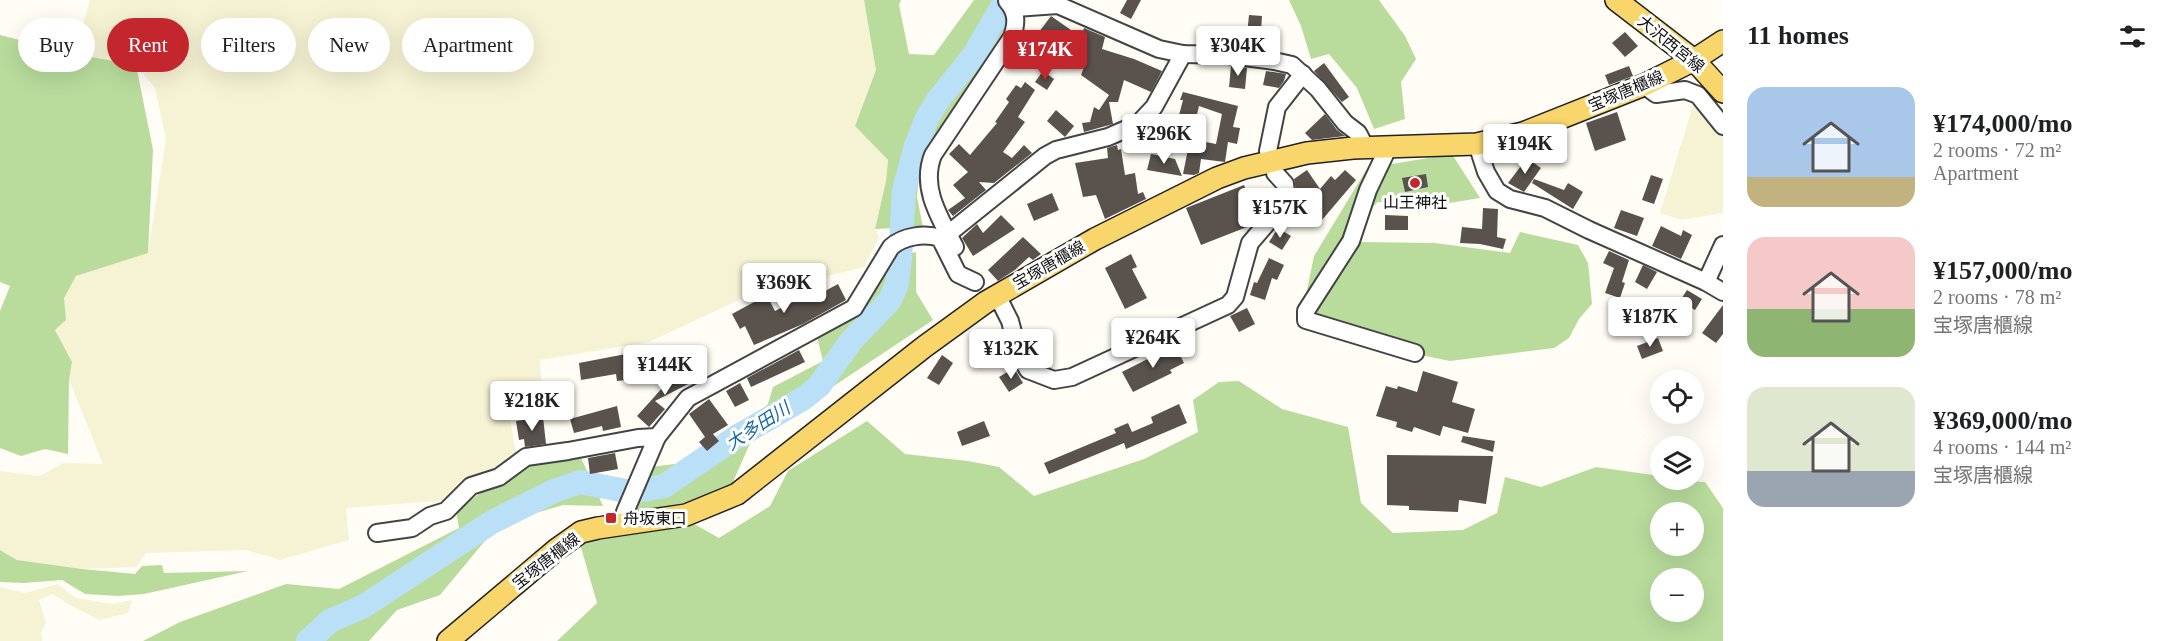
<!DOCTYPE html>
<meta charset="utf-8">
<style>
body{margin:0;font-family:"Times New Roman","Noto Sans JP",serif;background:#f6f6f6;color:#202124;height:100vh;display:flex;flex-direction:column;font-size:22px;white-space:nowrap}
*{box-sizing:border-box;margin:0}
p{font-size:20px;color:#757577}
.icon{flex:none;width:33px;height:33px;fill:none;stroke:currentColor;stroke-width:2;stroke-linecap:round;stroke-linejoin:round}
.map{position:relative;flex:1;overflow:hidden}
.drawer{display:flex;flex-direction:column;background:#fff;width:450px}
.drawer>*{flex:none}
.top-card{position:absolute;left:18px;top:18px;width:570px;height:54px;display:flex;gap:12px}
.buttons{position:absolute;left:1650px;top:370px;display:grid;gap:12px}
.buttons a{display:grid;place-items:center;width:54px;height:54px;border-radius:50%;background:#fff;box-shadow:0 6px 24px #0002;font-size:30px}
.price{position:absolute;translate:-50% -51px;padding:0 14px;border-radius:6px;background:#fff;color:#222;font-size:20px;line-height:39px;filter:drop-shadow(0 2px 3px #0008)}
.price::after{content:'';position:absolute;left:50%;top:36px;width:18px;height:14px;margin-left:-9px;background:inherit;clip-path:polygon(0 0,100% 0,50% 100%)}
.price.active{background:#c4262e;color:#fff}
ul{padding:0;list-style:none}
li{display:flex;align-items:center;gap:18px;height:150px;padding:0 24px}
li span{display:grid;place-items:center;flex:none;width:168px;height:120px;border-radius:18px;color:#555}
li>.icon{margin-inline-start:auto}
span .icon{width:72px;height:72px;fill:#fffc;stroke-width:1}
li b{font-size:26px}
h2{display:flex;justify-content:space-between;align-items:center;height:72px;padding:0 24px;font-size:26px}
.tag{padding:0 21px;border-radius:27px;background:#fff;box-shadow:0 6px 24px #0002;font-size:21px;line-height:54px}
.tag.active{background:#c4262e;color:#fff}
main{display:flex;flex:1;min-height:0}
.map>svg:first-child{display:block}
</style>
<main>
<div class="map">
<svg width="1723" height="641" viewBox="0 0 1723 641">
<rect width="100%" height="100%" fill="#fffdf5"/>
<!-- farmland -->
<g fill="#f6f3d4">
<polygon points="90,0 864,0 876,70 855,126 888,160 886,181 875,229 879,237 864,267 824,277 788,296 780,281 649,342 540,360 543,413 510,418 517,459 451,500 346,508 349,540 280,560 246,550 146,553 136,567 81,569 17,560 0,550 0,471 40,476 63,463 103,464 69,380 72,362 55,330 66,320 63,298 76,276 148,252 166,139 155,88 136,65 74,54"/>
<polygon points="1693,105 1723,133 1723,213 1681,220 1660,213"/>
<polygon points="57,584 76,598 113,604 132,600 128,613 100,620 75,608 52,594 39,600 46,623 41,633 42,641 0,641 0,587 25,593"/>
</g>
<!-- forest -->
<g fill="#b9dc9c" fill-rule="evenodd">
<polygon points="864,0 901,0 899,5 909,54 934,55 974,0 992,0 1005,12 1004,30 920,162 917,197 923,227 875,229 886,181 888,160 855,126 876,70"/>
<polygon points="1289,0 1379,0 1405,36 1416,59 1401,82 1405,119 1374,129 1357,88 1329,54 1311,59 1301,26"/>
<polygon points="0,35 74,54 136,65 153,150 148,253 76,276 64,298 66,320 55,330 72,362 69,380 68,454 45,449 21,456 0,448 0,311 10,286 0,282"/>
<polygon points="1452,154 1480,198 1437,205 1378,202 1364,215 1361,242 1435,243 1510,253 1520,232 1578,245 1588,263 1592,304 1579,319 1569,338 1554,348 1450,361 1411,353 1311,324 1306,295 1314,256 1371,162 1392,164"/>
<polygon points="916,252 916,292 933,320 751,441 732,484 694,504 625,512 651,467 698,461 734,435 768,404 773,387 823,361 817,337 892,257"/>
<path d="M1239,381L1282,409L1348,427L1361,503L1393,533L1463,530L1497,513L1505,477L1541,487L1596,467L1660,476V480L1705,482L1723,508V641H557L597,603L580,544L631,526L687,520L719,538L770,506L788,471L867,421L905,454L968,461L999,467L1034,496L1144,459L1198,432L1193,400L1219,382ZM1660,513H1694V546H1660ZM1660,579H1694V612H1660Z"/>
<polygon points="581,458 603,506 563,505 499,524 440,595 397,610 369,641 143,641 180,622 286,584 339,589 459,528 456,510 482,492 506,483 537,461"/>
<polygon points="0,550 17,560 82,569 135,574 142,566 162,565 164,573 248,571 144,594 118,596 85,594 62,580 23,583 0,582"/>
</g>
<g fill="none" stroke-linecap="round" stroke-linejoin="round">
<!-- river -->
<polyline stroke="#b9e0f7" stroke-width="24" points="308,641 330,621 364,606 492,522 554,491 580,482 631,492 664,486 735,438 804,398 819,386 851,341 890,300 897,284 900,259 904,190 916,146 927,118 938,100 974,55 1006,0"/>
</g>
<!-- building -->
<g fill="#5a524d">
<polygon points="1127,0 1141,0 1131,19 1120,13"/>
<polygon points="1249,15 1262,16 1260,49 1228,44 1229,34 1247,35"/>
<polygon points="1051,16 1081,37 1084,28 1105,37 1102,49 1134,59 1162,71 1151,92 1124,80 1118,102 1109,102 1113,124 1084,132 1082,123 1090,122 1094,107 1099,110 1109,95 1081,75 1085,64 1052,54 1033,40"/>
<polygon points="1625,32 1638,46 1625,57 1612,43"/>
<polygon points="1324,63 1349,97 1342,102 1314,71"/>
<polygon points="1231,66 1247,68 1245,89 1229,87"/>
<polygon points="1629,66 1633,76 1609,85 1605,75"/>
<polygon points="1043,71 1054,79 1047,90 1035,82"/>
<polygon points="1266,71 1286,74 1284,81 1279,88 1263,85"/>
<polygon points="1025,82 1035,90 1018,117 1025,122 1003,152 1012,158 1024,145 1032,153 994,183 979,182 986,190 953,216 948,210 965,198 953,185 968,172 949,154 959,144 970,155 997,123 995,122 1009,102 1006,99 1016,85 1021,88"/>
<polygon points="1183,92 1238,106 1233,127 1240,128 1237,144 1228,142 1225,162 1201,159 1199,173 1194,175 1183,174 1190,139 1216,144 1222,114 1199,106 1195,123 1178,119 1183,100 1180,100"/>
<polygon points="1056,110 1074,126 1065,137 1047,121"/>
<polygon points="1617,112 1626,140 1595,151 1586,123"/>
<polygon points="1325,114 1337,130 1345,136 1312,140 1305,133"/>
<polygon points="1159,119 1166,138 1153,143 1147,129"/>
<polygon points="1117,145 1118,150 1121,149 1125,175 1135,173 1138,194 1143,192 1146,199 1105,219 1096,195 1083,197 1075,163 1108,158 1107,148"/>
<polygon points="1151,154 1175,159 1182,176 1147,170"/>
<polygon points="1527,158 1541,168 1524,192 1508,183"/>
<polygon points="1307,170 1320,189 1331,176 1335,180 1345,170 1356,180 1322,220 1306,206 1307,205 1296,190 1294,179"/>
<polygon points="1426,174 1428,187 1405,192 1402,178"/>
<polygon points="1651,175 1663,179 1654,204 1642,200"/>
<polygon points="1534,179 1564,190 1568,183 1583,192 1573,209 1532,183"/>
<polygon points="1244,185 1257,218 1252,225 1201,245 1186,208"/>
<polygon points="1052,193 1059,210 1034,221 1027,204"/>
<polygon points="1483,208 1498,209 1497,237 1506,239 1503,249 1480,244 1460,243 1462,227 1482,229"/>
<polygon points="1621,210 1644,218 1637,236 1614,228"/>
<polygon points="1001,215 1015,229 973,256 962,238 977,224 983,233"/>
<polygon points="1385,215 1408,216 1408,230 1385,230"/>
<polygon points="1661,226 1681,236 1683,230 1692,235 1681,259 1652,246"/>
<polygon points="1278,228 1291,236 1282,250 1269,242"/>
<polygon points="1023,237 1041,254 1033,260 1029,257 1015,270 998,281 988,270"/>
<polygon points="1609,251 1629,260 1622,282 1625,283 1620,298 1605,293 1614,268 1603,263"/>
<polygon points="1131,254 1137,267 1132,269 1147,298 1125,309 1105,268"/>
<polygon points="1269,258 1284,265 1277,280 1272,278 1265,300 1250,295 1254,282 1257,283"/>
<polygon points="1643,265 1657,272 1647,289 1635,282"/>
<polygon points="838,284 846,300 803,324 754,345 745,326 740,329 732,314 756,301 754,298 765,292 775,311 811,293 814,297"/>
<polygon points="1687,290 1702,299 1695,310 1680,301"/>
<polygon points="1723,305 1723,334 1716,343 1702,333"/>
<polygon points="1247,308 1255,324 1239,332 1230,316"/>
<polygon points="1658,338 1663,351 1642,359 1637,346"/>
<polygon points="1175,345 1184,363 1170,370 1172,373 1133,392 1122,372"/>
<polygon points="799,350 805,362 751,387 747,378"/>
<polygon points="626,354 628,366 655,361 659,380 637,384 636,379 617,381 616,374 581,380 579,363"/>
<polygon points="942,355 953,363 939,385 927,378"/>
<polygon points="687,367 694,381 655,401 665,409 649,427 637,416 674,375"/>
<polygon points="1014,368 1023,383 1009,392 999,377"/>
<polygon points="1423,371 1458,382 1452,402 1475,409 1468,433 1443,426 1440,436 1414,427 1412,432 1396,427 1397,422 1376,416 1386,386 1397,389 1398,386 1417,392"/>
<polygon points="740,383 749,400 735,407 726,391"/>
<polygon points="563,395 567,416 557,418 552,397"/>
<polygon points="709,399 728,425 713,434 719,441 707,451 699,442 705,437 689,414"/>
<polygon points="1179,404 1187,423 1126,449 1124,443 1049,474 1044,463 1116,433 1114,429 1128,423 1132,432 1153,423 1151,417"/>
<polygon points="617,406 621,427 603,431 602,426 574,433 570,419"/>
<polygon points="543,417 546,444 525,447 524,439 519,440 516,421"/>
<polygon points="984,421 990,436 962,446 957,432"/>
<polygon points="1463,436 1495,441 1493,452 1461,442"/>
<polygon points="615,453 618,469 590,474 588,458"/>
<polygon points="1387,455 1493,456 1486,504 1459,500 1458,512 1409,510 1409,506 1387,505"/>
</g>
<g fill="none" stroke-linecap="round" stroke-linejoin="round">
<defs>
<g id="minor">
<polyline points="1014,8 1058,5 1159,49 1183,54 1229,55 1274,61 1292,65 1318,89 1345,123 1358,133 1366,148"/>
<polyline points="1644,85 1656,94 1685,90 1698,95 1723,126"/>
<polyline points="1477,144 1486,172 1497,191 1510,199 1545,208 1589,230 1706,282 1723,292"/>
<polyline points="1388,148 1368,190 1351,241 1306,311 1306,320 1415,353"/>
<polyline points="1268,151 1277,107 1303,74"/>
<polyline points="948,234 1045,156 1056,150 1108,137 1138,124 1154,107 1183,54"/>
<path d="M955,247C940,218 920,188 933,155L1012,37C1017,23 1017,12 1007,1"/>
<polyline points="1706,282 1723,245"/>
<polyline points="997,295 1010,321 1019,355 1028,370 1054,380 1072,377 1228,305 1235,297 1250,243 1287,200 1285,184 1275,173"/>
<polyline points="624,525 625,512 657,437"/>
<path d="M377,533L412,528L430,516L446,511L471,486L499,477L526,457L568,451L638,438L657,437L688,398L854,308L891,247C903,236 925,233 940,238L958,274L975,282"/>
</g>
<g id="major">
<polyline points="1616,0 1694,60 1723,92"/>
<polyline points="448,641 557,549 581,532 598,528 686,515 737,494 924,347 986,302 1095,239 1217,178 1244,168 1307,153 1353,148 1477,144 1523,133 1644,85 1694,60 1723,41"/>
</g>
</defs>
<!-- minor casing -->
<use href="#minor" stroke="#444" stroke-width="20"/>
<!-- major casing -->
<use href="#major" stroke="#222" stroke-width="24"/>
<!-- minor -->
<use href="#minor" stroke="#fff" stroke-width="16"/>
<!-- major -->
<use href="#major" stroke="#f9d66b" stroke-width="21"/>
</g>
<!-- markers -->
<g fill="#c4262e" stroke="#fff" stroke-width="2">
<circle cx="1415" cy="183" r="6"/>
<rect x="605" y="512" width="12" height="12" rx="3"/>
</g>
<g text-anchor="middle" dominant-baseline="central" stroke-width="6" stroke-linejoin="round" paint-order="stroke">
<!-- street labels -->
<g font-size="16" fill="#111" stroke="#fff">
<text transform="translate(1671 44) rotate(39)">大沢西宮線</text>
<text transform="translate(1626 91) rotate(-23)">宝塚唐櫃線</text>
<text transform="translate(1049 265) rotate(-30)">宝塚唐櫃線</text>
<text transform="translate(546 561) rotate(-38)">宝塚唐櫃線</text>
</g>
<!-- poi labels -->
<g font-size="16" fill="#111" stroke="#fff">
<text x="1415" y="202">山王神社</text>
<text x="623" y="518" text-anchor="start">舟坂東口</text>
</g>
<!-- water labels -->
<g font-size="18" font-style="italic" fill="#1768a6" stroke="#fff">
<text transform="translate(758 426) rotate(-33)">大多田川</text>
</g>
</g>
</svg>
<div class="buttons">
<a><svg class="icon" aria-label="locate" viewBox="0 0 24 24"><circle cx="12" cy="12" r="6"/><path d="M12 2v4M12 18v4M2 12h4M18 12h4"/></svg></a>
<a><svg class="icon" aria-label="layers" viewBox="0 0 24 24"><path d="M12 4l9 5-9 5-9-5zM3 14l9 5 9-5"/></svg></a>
<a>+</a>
<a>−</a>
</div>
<b class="price" style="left:1238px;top:77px">¥304K</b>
<b class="price active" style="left:1045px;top:81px">¥174K</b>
<b class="price" style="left:1164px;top:165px">¥296K</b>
<b class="price" style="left:1525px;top:175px">¥194K</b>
<b class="price" style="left:1280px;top:239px">¥157K</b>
<b class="price" style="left:784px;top:314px">¥369K</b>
<b class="price" style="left:1650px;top:348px">¥187K</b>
<b class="price" style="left:1153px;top:369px">¥264K</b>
<b class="price" style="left:1011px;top:380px">¥132K</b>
<b class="price" style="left:665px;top:396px">¥144K</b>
<b class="price" style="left:532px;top:432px">¥218K</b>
<div class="top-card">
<a class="tag">Buy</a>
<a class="tag active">Rent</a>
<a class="tag">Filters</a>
<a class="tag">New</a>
<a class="tag">Apartment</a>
</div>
</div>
<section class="drawer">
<h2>11 homes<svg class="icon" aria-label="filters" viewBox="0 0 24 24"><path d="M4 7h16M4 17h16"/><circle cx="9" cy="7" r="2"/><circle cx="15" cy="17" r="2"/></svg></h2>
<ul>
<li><span style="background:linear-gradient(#a9c7e8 75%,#c2b280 0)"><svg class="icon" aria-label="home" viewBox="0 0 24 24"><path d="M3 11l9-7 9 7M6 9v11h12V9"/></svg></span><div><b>¥174,000/mo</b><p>2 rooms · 72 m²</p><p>Apartment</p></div></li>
<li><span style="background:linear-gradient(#f6c9c9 60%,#8fb573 0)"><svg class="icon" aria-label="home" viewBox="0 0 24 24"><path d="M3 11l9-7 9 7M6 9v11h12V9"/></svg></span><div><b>¥157,000/mo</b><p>2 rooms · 78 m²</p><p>宝塚唐櫃線</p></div></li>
<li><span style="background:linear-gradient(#dfe7d0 70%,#9aa5b1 0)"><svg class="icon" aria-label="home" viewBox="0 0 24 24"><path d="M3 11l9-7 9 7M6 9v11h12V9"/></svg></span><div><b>¥369,000/mo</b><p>4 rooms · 144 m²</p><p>宝塚唐櫃線</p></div></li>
</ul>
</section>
</main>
